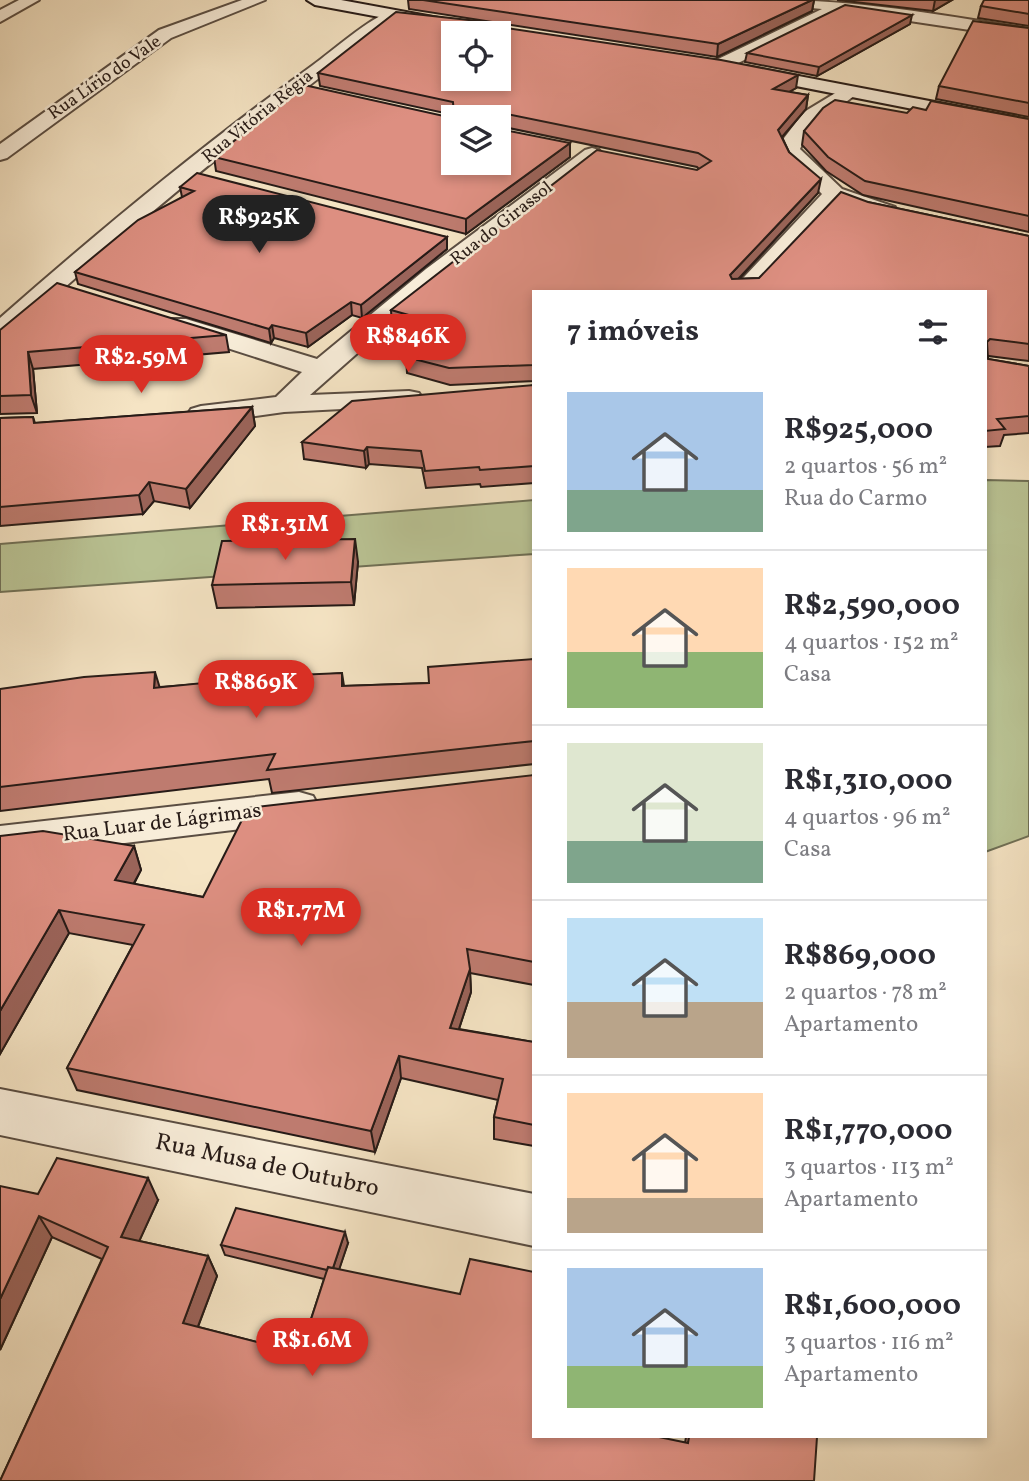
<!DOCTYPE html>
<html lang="pt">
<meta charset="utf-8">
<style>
body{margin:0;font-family:Vollkorn,serif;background:#f2f2f3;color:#2b2b33;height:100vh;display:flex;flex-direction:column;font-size:26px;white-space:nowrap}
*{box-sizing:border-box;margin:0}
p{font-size:23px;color:#7c7c81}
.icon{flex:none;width:38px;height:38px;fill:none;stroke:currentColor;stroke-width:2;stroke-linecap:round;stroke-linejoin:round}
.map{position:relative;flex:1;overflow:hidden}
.details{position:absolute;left:532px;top:290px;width:455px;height:1148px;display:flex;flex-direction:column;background:#fff;border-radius:0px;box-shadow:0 4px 10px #0003}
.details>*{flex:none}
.controls{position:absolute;left:441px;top:21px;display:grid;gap:14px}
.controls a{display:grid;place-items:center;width:70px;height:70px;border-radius:0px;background:#fff;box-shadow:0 4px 10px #0003;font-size:35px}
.price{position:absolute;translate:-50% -60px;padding:0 16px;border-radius:24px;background:#d93025;color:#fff;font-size:23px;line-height:46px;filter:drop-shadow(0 2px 4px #0008)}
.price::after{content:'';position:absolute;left:50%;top:42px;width:21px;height:16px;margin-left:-10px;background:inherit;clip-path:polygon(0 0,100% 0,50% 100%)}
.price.current{background:#222;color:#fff}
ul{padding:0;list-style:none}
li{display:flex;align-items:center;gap:21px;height:175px;padding:0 35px}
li+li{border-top:2px solid #e1e1e2}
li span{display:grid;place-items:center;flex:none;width:196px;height:140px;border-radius:0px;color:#555}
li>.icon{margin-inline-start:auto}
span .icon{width:84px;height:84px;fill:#fffc;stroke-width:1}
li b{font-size:30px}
h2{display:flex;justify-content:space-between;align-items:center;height:84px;padding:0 35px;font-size:30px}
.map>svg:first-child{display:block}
</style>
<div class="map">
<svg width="1029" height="1481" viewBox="0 0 1029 1481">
<rect width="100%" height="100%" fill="#f5e4c4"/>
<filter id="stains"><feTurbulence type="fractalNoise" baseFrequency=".00286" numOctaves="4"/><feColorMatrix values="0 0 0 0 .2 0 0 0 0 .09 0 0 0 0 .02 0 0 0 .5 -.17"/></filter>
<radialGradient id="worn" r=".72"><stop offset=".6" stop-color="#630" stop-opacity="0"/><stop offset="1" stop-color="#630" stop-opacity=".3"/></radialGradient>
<!-- green -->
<g fill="#bac495" stroke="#707056" stroke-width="2">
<polygon points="985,480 1029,481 1029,836 985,852"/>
<polygon points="534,500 534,554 0,592 0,544"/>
</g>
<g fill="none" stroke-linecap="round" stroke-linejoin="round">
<defs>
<g id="street">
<polygon points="19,0 39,0 0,22 0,10"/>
<polygon points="242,0 265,0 171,38 7,158 0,160 0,144 159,30"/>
<path d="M771,0C859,0 943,15 1029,29V39L843,11L726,69H714L711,65L714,61L822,9L779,5Z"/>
<path d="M392,11L398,13V19C262,118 134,224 9,337L0,339V318C101,229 204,144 313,65C331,52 372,16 392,11Z"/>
<polygon points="847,86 856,92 854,96 809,129 800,149 842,189 895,207 898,212 887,219 838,203 755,292 730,292 822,194 783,154 781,142 804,112"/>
<polygon points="592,148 599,150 602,154 599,158 405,311 310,395 409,391 419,393 423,399 419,405 284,412 201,424 191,421 187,415 191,409 201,406 276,397 302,372 168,329 164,324 168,319 186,319 317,359 426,269 585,150"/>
<polygon points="299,792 313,796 319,807 313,818 299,822 0,858 0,826"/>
<polygon points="0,1089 534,1194 534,1246 0,1135"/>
</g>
<g id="secondary">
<polygon points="307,0 341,0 444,19 452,24 444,29 315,5"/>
<polygon points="746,66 1029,120 1029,132 740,75 737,71"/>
</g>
</defs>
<!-- street casing -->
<use href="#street" stroke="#5a4d42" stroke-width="4"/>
<!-- secondary casing -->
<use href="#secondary" stroke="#271b17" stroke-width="4"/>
<!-- street -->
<use href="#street" fill="#f8edd9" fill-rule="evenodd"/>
<!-- secondary -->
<use href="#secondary" fill="#f8edd9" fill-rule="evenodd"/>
</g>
<!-- wall -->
<g fill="#be7b6f" stroke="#271b17" stroke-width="2">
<polygon points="408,0 814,0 812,11 717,57 409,9"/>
<polygon points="837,0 952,0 933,11"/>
<polygon points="1029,0 1029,26 978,18 981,6"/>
<polygon points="910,24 817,76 745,62 747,53"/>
<polygon points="499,27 796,88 789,92 808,95 806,109 782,137 789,152 818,193 739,279 759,278 868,202 1029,236 1029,361 988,356 988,359 1029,366 1029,433 1004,435 1000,446 985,447 985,292 534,292 534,381 450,385 407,373 406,357 430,337 392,326 391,310 699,169 697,167 499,126 499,117 454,117 454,115 320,86 318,73"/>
<polygon points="1029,28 1029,117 936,99 939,86"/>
<polygon points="926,110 1029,119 1029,232 863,195 826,171 802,145 804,131"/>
<polygon points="570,143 570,157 466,234 216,171 214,157 453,163"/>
<polygon points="180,187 447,237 447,249 362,318 352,315 308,347 274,338 271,343 78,284 75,272 182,197"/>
<polygon points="0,330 226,335 229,352 33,369 37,413 0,414"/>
<polygon points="534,385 534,483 481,487 480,484 426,488 422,468 369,464 366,468 304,459 302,442"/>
<polygon points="252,407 255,426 190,508 154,501 143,514 0,526 0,418 33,417 35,423"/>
<polygon points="358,562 354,605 217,608 212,585"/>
<polygon points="534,659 534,764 272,793 269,779 0,811 0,689 160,687 342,673 344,686 429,683"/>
<polygon points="534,775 534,985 470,973 471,992 459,1029 534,1042 534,1146 494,1139 494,1117 498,1100 401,1078 375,1152 77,1090 67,1068 133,945 69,933 0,1054 0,836 134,846 141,870 134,884 203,897"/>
<polygon points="38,1194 158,1200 139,1241 208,1256 217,1276 198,1327 300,1353 324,1279 225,1255 221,1245 348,1243 339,1269 534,1437 685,1443 686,1437 817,1437 0,1481 102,1259 52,1237 0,1350"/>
</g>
<!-- shaded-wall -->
<g fill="#9b645a" stroke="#271b17" stroke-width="2">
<polygon points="812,0 814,0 812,11 717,57 718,44"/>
<polygon points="935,0 952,0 933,11"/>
<polygon points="912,15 910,24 817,76 819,67"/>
<polygon points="798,75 796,88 771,102 773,89"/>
<polygon points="808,95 806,109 776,144 778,130"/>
<polygon points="570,143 570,157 466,234 466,219"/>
<polygon points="821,179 818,193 728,290 730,275"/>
<polygon points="447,237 447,249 362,318 361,305"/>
<polygon points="351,302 352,315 308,347 306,333"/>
<polygon points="272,325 274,338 271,343 269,329"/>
<polygon points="28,352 33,369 37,413 31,395"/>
<polygon points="252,407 255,426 190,508 186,489"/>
<polygon points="367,447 369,464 366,468 364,451"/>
<polygon points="149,482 154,501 143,514 139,495"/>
<polygon points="355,539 358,562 354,605 351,582"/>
<polygon points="155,672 162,695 154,688"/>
<polygon points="134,846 141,870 123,903 115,880"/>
<polygon points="59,910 69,933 0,1054 0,1011"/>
<polygon points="470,969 471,992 452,1050 450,1028"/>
<polygon points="399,1056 401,1078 375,1152 371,1131"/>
<polygon points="148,1178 158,1200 132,1257 121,1237"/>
<polygon points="39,1216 52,1237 0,1350 0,1299"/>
<polygon points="345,1232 348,1243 335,1282 332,1271"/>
<polygon points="208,1256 217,1276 192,1342 183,1323"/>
</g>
<!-- building -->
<g fill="#dd8f81" stroke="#271b17" stroke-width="2" fill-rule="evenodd">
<polygon points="423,0 812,0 718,44"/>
<polygon points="984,0 1029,0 1029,14 981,6"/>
<polygon points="845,5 912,15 819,67 747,53"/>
<path d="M396,12L496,23L499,27L721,60L798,75L773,89L808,95L778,130L789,152L821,179L730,275L732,279L759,278L841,192L868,202L1029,236V344L990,339L987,342L988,359L1029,366V416L997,419L1005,429L985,431V292H534V365L449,368L406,357L444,325L391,310L597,150L697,170L711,161L698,153L497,112L498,117H454L453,102L318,73ZM453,33H499V79H453Z"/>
<polygon points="973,21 1029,28 1029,103 939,86"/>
<polygon points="304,85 453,118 453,163 499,163 499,129 570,143 466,219 214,157"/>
<polygon points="835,100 907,113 913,107 926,110 931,101 1029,119 1029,216 865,181 828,157 804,131 823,108"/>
<polygon points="197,173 447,237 361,305 351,302 306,333 272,325 269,329 75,272 138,220 194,191 180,187"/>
<polygon points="57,283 226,335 28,352 31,395 0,396 0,330"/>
<polygon points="534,385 534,466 480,470 479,467 425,471 421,451 367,447 364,451 302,442 352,401"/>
<polygon points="252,407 186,489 149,482 139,495 0,507 0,418 33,417 34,423"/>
<polygon points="355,539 351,582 212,585 222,541"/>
<polygon points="534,659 534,741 267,770 275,754 0,787 0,689 84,677 155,672 154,688 273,676 342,673 342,686 429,683 428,667"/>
<polygon points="534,775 534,962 467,949 470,969 450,1028 534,1042 534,1125 494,1117 503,1079 399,1056 371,1131 67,1068 144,925 59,910 0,1011 0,836 43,831 134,846 115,880 203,897 248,808"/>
<polygon points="57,1158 148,1178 121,1237 208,1256 183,1323 300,1353 328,1267 460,1294 470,1259 534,1272 534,1437 659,1437 688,1443 689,1437 817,1437 814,1481 0,1481 108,1247 39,1216 0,1299 0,1186 38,1194"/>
<polygon points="236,1208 345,1232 333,1268 328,1267 327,1270 221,1245"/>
</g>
<g text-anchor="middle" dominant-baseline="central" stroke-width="5" stroke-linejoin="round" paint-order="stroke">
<!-- far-street labels -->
<g font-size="18" fill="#271b17" stroke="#f8edd9">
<text transform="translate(105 78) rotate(-35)">Rua Lírio do Vale</text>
<text transform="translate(258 117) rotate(-39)">Rua Vitória Régia</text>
<text transform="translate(502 224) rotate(-38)">Rua do Girassol</text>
</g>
<!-- street labels -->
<g font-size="21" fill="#271b17" stroke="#f8edd9">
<text transform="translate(162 823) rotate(-7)">Rua Luar de Lágrimas</text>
</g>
<!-- near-street labels -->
<g font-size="24" fill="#271b17" stroke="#f8edd9">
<text transform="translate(267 1166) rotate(12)">Rua Musa de Outubro</text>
</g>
</g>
<rect width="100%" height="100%" filter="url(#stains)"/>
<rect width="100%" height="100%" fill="url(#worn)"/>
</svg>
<div class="controls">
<a><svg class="icon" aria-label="locate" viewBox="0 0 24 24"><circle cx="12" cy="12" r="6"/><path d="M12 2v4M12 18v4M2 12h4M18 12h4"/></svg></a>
<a><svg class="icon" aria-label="layers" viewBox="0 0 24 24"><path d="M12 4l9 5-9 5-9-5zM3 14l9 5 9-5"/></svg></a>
</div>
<b class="price current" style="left:259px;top:255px">R$925K</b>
<b class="price" style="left:408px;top:374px">R$846K</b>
<b class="price" style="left:141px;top:395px">R$2.59M</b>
<b class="price" style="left:285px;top:562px">R$1.31M</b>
<b class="price" style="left:256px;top:720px">R$869K</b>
<b class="price" style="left:301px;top:948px">R$1.77M</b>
<b class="price" style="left:312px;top:1378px">R$1.6M</b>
<section class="details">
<h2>7 imóveis<svg class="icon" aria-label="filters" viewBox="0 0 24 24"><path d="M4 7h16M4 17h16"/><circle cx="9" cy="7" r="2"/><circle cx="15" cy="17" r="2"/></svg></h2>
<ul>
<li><span style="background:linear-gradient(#a9c7e8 70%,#7fa58c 0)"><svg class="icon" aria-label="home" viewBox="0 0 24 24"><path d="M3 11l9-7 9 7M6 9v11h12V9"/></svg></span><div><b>R$925,000</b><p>2 quartos · 56 m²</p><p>Rua do Carmo</p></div></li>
<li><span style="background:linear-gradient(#ffd9b3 60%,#8fb573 0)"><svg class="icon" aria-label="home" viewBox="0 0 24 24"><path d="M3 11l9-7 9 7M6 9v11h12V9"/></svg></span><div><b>R$2,590,000</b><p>4 quartos · 152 m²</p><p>Casa</p></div></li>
<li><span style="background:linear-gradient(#dfe7d0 70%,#7fa58c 0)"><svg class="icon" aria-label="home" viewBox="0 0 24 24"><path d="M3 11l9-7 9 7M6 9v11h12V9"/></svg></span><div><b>R$1,310,000</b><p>4 quartos · 96 m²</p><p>Casa</p></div></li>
<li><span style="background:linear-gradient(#bfe0f5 60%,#b9a48a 0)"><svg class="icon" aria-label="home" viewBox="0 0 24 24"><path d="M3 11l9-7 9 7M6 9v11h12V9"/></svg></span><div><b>R$869,000</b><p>2 quartos · 78 m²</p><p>Apartamento</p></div></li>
<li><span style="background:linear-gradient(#ffd9b3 75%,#b9a48a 0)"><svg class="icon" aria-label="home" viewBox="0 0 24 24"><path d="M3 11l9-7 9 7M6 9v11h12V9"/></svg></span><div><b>R$1,770,000</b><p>3 quartos · 113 m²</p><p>Apartamento</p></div></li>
<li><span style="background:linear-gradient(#a9c7e8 70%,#8fb573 0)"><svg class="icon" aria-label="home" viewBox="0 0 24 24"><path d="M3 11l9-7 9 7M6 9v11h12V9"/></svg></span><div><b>R$1,600,000</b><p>3 quartos · 116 m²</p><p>Apartamento</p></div></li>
</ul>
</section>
</div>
